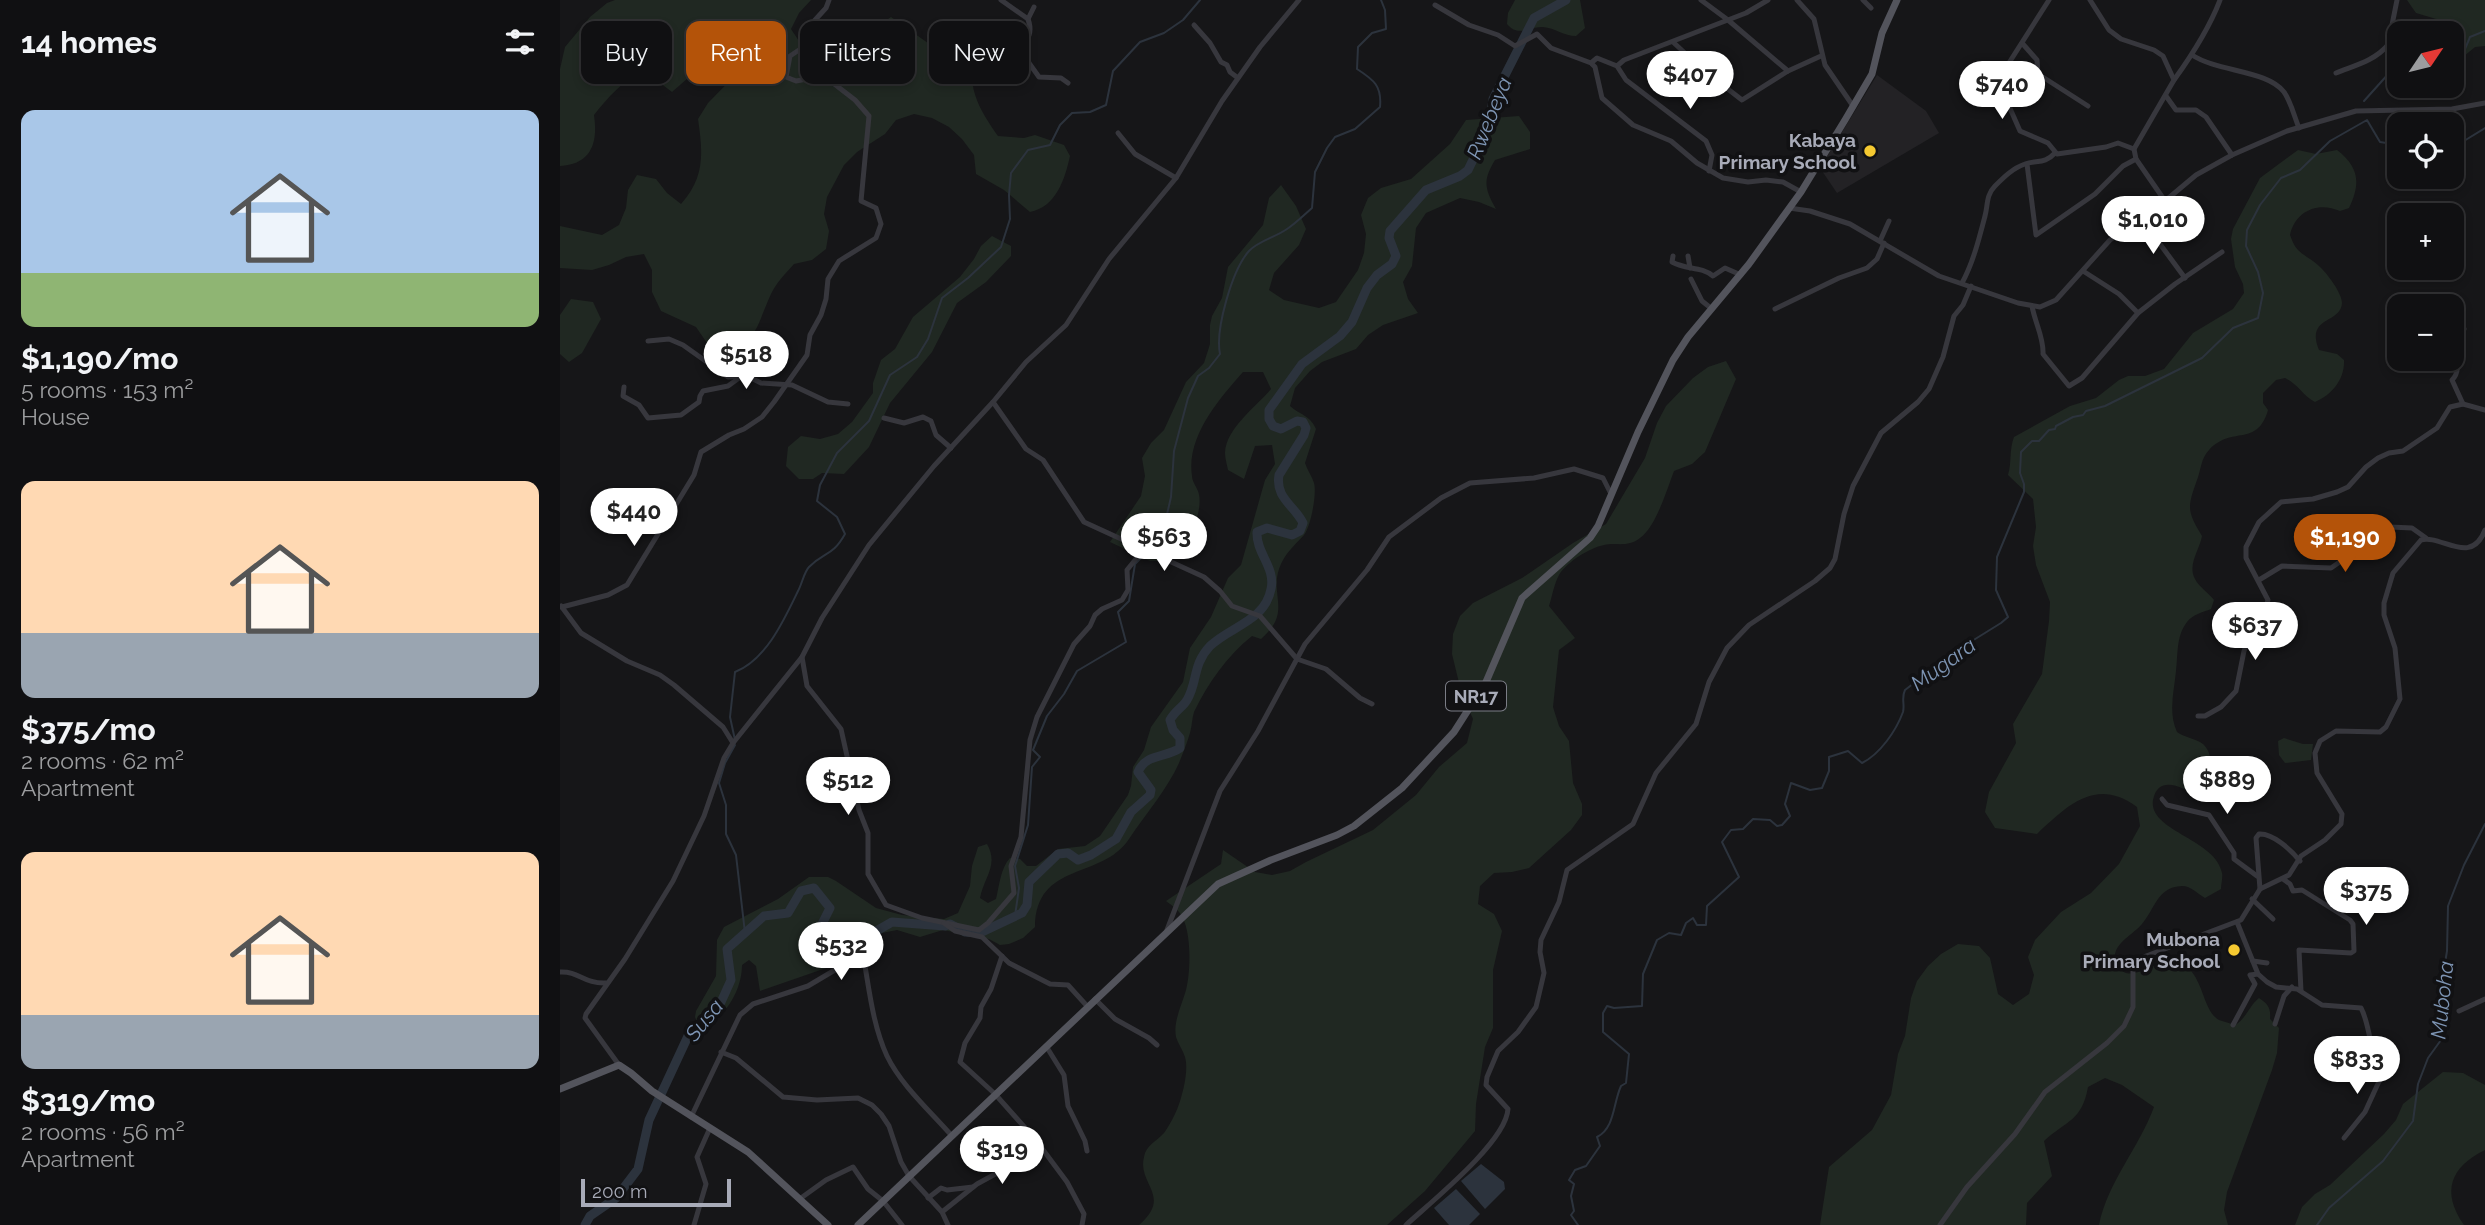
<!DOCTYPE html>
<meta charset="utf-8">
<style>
body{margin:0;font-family:Raleway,sans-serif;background:#19191b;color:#f1f3f6;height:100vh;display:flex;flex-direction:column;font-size:26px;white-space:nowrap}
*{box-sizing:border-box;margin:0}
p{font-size:23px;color:#9c9d9f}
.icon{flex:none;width:38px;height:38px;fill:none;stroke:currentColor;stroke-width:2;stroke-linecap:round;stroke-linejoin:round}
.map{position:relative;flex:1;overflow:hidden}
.side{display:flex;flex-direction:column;background:#101012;width:560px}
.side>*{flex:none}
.guide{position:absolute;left:21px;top:21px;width:665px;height:63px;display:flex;gap:14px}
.needle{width:46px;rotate:55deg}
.buttons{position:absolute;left:1827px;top:21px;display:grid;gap:14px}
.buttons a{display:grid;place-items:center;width:77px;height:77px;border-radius:14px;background:#101012;box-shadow:0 4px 10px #0003,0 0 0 2px #303032;font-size:35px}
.scale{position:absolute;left:21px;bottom:18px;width:150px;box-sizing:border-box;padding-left:7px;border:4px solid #a8abb8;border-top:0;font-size:19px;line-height:24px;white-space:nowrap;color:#a8abb8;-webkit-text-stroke:5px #111113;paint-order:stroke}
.price{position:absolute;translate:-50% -60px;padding:0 16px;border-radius:24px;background:#fff;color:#222;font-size:23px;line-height:46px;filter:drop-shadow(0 2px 4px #0008)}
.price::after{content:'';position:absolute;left:50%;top:42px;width:21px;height:16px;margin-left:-10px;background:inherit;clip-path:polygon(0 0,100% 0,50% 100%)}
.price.current{background:#b45309;color:#fff}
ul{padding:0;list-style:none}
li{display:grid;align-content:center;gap:14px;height:371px;padding:0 21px}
li span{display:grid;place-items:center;height:217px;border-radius:14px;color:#555}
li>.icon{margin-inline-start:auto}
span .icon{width:126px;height:126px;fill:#fffc;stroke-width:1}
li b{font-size:30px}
h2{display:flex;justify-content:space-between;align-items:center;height:84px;padding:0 21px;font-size:30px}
.chip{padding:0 24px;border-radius:14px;background:#101012;box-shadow:0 4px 10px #0003,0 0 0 2px #303032;font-size:24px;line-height:63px}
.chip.current{background:#b45309;color:#fff}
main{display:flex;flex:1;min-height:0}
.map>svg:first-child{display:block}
</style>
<main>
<section class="side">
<h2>14 homes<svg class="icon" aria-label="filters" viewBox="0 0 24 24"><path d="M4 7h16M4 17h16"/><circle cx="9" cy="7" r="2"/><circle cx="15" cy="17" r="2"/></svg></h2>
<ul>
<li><span style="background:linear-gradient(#a9c7e8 75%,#8fb573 0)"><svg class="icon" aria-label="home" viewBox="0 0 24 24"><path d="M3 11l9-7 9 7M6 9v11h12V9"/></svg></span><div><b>$1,190/mo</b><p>5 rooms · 153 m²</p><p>House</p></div></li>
<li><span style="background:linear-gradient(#ffd9b3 70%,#9aa5b1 0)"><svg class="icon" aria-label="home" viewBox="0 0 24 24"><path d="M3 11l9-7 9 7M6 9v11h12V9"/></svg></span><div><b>$375/mo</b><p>2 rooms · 62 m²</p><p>Apartment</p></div></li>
<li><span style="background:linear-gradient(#ffd9b3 75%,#9aa5b1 0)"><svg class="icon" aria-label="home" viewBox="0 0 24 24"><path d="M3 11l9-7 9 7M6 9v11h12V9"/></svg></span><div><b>$319/mo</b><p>2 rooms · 56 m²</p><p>Apartment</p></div></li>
</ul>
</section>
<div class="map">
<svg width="1925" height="1225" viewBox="0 0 1925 1225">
<rect width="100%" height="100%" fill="#161618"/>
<!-- built -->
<polygon fill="#232225" points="1317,75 1366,111 1379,133 1277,193 1260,168"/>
<!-- green -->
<g fill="#202822">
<path d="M55,0H251L239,13L231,29L247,53L280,63L298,60L311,47L315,28L331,17L375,48L412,49C409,89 415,103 438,136L464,138L475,135L504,145L510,156C505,179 496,207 470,212L444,190L416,174L414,155L402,139L389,127L372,118L354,114L336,120L325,134L297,152L284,165L267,197L264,214L269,231L266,249L252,260L234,264C226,273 216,283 211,294C193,333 199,349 147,343L136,327L101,311L92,292V270L84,254L66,257L49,265L32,270L0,268V226L42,235L59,225L66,208L68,190L77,175L96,179L107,193L121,204C145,177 143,153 138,119L148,103L188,62C176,41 165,41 142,38L133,55L128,78L112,92L83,70C62,82 49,96 34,115C38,142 32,164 0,166V69L5,47L30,17L47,3Z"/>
<path d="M955,0H1020L1025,28L1016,36C1004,36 995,28 983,27C968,26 959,38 947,24L948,13Z"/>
<polygon points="1847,0 1925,0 1925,46 1915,47 1892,66 1893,24 1856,13"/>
<path d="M959,116L970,132V149L935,160C923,180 924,188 936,209L919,202L900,198L866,213L856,228L852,266L843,282L848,299L858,313L823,325L808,335L796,349L762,362L750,371L735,388L730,406C740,415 750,415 756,429L745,463C747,470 752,476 754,483C757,493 751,526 744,535C734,546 724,554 719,569C710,597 732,612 701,639L692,636C667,656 648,683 634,712C632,718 632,726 630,733C627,743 623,753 619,763C608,788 585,815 569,839C542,880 476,861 475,927L463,938L449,944L440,945L429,939L383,930L360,937L337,930L317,934L294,949L275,965L200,991L196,966L189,960L182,965C182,991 164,1020 140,1029L135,1017L136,1011L156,976L157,940L164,927L218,899L249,877H268L276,881L316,908L342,915L384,919L398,913L410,886L412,866L418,847L427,844C439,865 424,877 420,898L428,903L436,899C439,886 441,867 450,858L460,859L467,866H476L498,849L525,846L540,836L568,795L571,786L573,767L584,750L591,727L623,682L630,648L651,617L668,578L681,565L705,480L715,464L712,445L695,446L684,479L668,470C667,465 665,458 665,453C666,428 696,407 711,389L703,372H683C659,399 626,437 632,476C632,481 636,486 638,491C642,502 638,517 633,528C627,540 609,549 598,561H590L550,542L581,496L585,476L582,458L591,443L604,430L626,382L644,363L650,344V325L652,316L662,298L668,267L703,225L709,198L721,185L736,206L746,229L739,245L714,273L709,290L724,300L759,308L776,302L798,270L804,253L806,234L801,215L808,198L821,188L851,179L890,144L906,120Z"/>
<path d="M1738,150L1756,154L1777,150C1799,167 1801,183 1789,208L1780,211C1758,201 1735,211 1730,235C1732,240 1734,246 1738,250C1744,256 1753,260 1759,266C1767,273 1782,293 1782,303C1781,324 1745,316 1759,350L1777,354L1784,360C1785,379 1772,395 1755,402C1743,396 1738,384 1725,378L1716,380L1703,393V403L1708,410C1697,448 1672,425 1649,450C1641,458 1641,470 1637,480C1627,508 1627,511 1642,536C1640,549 1627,565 1635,579C1639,587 1649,593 1654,600L1651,609C1643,612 1632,615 1627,622C1616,636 1618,655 1616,671C1614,692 1608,712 1617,732C1625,738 1635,738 1643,744C1655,755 1653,780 1645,793L1636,796C1623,787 1598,774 1593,800C1588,831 1656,839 1662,873C1663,877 1661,884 1661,889L1645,898C1638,894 1631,886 1622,886C1597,887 1595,909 1582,924C1572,936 1546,947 1558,966C1573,990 1601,948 1626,966C1644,980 1643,1011 1659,1020C1664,1022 1670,1023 1675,1025C1686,1019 1689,1006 1699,998C1708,1004 1711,1008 1710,1019L1719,1028L1717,1053L1712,1070L1667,1192L1664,1210L1668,1225H1539C1548,1181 1579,1148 1594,1107L1562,1085L1545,1078L1528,1087C1522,1121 1507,1120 1484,1141L1492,1176L1467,1203L1466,1225H1260L1269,1167L1312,1130L1331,1095L1338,1054L1345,1036L1351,998L1357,981L1368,966L1381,954L1398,944L1419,946L1430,958L1438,994L1453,1005L1469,994L1474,975L1468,957L1475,940L1501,912L1531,893L1559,864L1580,826L1577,807C1536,777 1508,805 1477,834L1435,828L1425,812L1429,792L1456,743L1453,724L1482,674L1489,621L1490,602L1476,565L1473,546L1476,527L1473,499L1448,475C1452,462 1449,450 1454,437L1510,406L1536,398L1559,380L1568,376H1585L1604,369L1633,333L1673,309L1684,293L1683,284L1675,267L1671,239L1673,229L1700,178Z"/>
<polygon points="432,236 451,246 451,256 426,282 397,303 372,352 330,403 309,447 284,474 262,473 253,479 239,479 226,466 228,447 241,436 260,439 278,434 292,422 313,393 313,383 321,360 335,349 353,317 400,277 414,259 421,246"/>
<polygon points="11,299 33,302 41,319 22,353 9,362 0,354 0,315"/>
<path d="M1166,361L1176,379L1145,452L1132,464L1114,471C1107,489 1096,527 1080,538C1068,548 1056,542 1044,545C1029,548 1007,562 999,575C994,584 992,597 989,606L1015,638L999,650L993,707L999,726L1009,741L1013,783L1022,804V815L1011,830L969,868L952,872L934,873L920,886L918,904L934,914L942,931L933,970V1028L925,1047L916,1104L915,1131L865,1191L827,1225H579C613,1196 577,1184 584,1157C586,1145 597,1141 604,1133C612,1122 619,1107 622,1094C625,1084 628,1067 625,1057C623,1050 618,1044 616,1037C613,1021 622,1005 626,990C631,971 632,927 619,912C616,908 610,904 606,901L661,864L663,850L695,872L712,875L730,871L746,862L813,830L856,795L879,767L907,743L913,719L901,691L892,654L893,634L900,616L913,603L962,578L1013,543L1046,524L1085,458L1097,423L1106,406L1133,378L1148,367Z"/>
<polygon points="1724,738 1743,744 1753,744 1751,760 1725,763 1719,755 1718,741"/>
<path d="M1883,1072L1903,1073L1925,1085V1150C1890,1167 1881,1192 1904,1225H1735L1742,1207L1755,1194L1770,1185L1824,1134L1836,1120L1843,1104Z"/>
</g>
<!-- water -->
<g fill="#2c333d">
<polygon points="921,1164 944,1182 945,1189 925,1209 901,1181"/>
<polygon points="896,1189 920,1214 909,1225 889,1225 874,1208"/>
</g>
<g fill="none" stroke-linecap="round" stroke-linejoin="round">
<!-- stream -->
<g stroke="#2c333d" stroke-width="2">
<polyline points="1892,53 1905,49 1910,37 1925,31"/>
<polyline points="1804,101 1839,62"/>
<polyline points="1892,144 1899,144 1925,128"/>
<path d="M588,548L605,523L611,497L614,451L628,398L638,376L649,368L660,354C655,330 672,270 689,251C698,241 716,237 727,229C736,223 744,215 752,208L755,172L767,148L775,137L795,129L820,107C822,86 814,80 797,69L798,47L812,33L826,29L825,10L821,0"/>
<path d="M175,740L170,717L175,672C206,660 224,620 238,591C242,584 244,572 249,567C265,551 272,557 285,534L277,517L257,501L260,485L277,453L309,421L330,375L357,357L368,339L382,298L408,278L441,247L450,219L449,195L451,173L468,150L490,145L500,125L512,113L530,112L546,105L553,71L580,42L604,33L623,20L640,0"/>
<polyline points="175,745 165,763 159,783 166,805 166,834 176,855 185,933"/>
<polyline points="455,916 459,888 455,866 468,825 472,767 480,757 473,750 487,716 504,694 517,671 566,642 558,612 569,601 575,564 586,553"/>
<path d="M1018,1225L1011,1215L1014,1211L1011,1196L1014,1184L1009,1180L1015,1170L1026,1166L1040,1146L1037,1137C1055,1128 1053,1103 1061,1086L1066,1083L1069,1054L1043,1032V1013L1047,1006L1054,1008L1082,1006L1083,974L1097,940L1109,933L1121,935L1126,923L1133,918L1137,925H1146L1147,906L1179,877L1162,842L1171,830L1183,829L1193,819L1210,820L1217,826L1222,825L1230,816L1225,804L1231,783L1250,790L1262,788L1269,771V757L1288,751L1302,763C1320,754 1336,731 1343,712C1345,704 1341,698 1345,690L1375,667L1389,663L1412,641L1441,623L1448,617L1436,590L1437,557L1464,492V484L1460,473L1461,452L1472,441H1479L1489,430L1495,429L1496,426L1513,417L1523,415L1526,411L1545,406L1642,358L1673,328L1698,318L1703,293L1698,272L1686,246L1687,230L1700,205L1721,178L1740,170L1770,141L1807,120L1820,142L1839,145"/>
<polyline points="1757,1225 1769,1208 1823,1161 1853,1121 1858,1084 1868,1058 1881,1040 1877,1012 1887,951 1888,906 1904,865 1925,824"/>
</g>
<!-- river -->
<path stroke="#2c333d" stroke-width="9" d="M25,1225L30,1216L56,1198L78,1169L89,1120L129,1034L157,1011L171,980L167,949L204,916L228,913L241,891L254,888L270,908L256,936L278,953L332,922L385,926L390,924L405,932L420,933L462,913L467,905L469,882L498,854L508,853L518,860L531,855L556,839L571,812L590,795L591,790L578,772C586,753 606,758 620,748V738L613,730L610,720C615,711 623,707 627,700C638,682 632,665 650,646C671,626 705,621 711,589C716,568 696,553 697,532L707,528L732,535L740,531L743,523C734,505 715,498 719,475L744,435L746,428L743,422L737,421L721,429L713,426L709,419V410L742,364L780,336L792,322L807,288L817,275L832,264L836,256L829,238L830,231L866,190L900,176L908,170L929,127L933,99L974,18L1006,0"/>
<!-- minor -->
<g stroke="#37373d" stroke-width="5">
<polyline points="441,0 468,19"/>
<polyline points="1141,0 1168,20 1228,71"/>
<polyline points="1237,0 1254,19 1265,65 1293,106"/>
<polyline points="1303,0 1311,8"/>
<polyline points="1489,0 1440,77 1446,88 1445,97 1460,131 1488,143 1497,154 1546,147 1558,143 1574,149"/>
<polyline points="1530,0 1549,30 1561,39 1594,50 1603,56 1614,80 1574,149 1576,159 1605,201"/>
<polyline points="875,5 909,25 938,35 955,46 977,34 991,48 1031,63 1035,67 1042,98 1073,125 1111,141 1137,163 1163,178 1188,182 1206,180 1223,182 1241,192"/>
<path d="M474,7L468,19C471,27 471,36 464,43L469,63L479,77L501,78L508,83"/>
<polyline points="634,25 650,43 661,62 667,65 670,72 678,78"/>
<polyline points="1113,42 1142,69 1182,100 1228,71 1261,56"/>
<polyline points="1462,43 1477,60 1478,74 1528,106"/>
<path d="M1632,55C1658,72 1707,70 1724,92C1731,102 1734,116 1739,128"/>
<polyline points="1031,63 1037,58 1057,66 1064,60 1186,13 1208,0"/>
<polyline points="1057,66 1066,80 1146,141 1152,155 1149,171"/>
<path d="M1776,73C1796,65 1814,61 1828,45L1837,0"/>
<path d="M1614,80C1632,55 1649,29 1660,0"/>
<polyline points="1606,96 1616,110 1636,110 1646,117 1672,155"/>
<polyline points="558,133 575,154 616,178"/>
<polyline points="1467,164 1476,235 1535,194 1563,166 1576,159"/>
<polyline points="1229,208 1250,211 1290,224 1379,276 1458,303 1480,307 1496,300 1550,240 1605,201 1636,175 1672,155 1727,131 1796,111 1892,109 1925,103"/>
<polyline points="1577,221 1597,240 1625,278"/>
<polyline points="1320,241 1329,221"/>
<path d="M1113,256L1112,262C1126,270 1141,266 1153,276L1165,268L1181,275"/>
<polyline points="1128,256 1130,268"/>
<polyline points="1131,279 1142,301 1152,309"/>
<path d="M1402,283C1413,263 1419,239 1425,216C1428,205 1426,195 1435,186C1444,177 1453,168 1465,164C1477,160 1485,164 1495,153"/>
<path d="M1472,306C1475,323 1484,338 1483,354L1509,386L1522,378L1578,313L1559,294L1523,271"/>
<polyline points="1215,309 1279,278 1307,268 1317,259 1324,243"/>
<polyline points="1578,313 1615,284 1662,252"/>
<polyline points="88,341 109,339 123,345 168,377 187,376 201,383 232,385 268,402 288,404"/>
<polyline points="64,387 63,396 79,405 88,418 121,415 139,402 140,396 143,391 168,386 179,378"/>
<polyline points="433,402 466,449 483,460 524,522 644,577 660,591 672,606 700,616 737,659 766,669 800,698 812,704"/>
<path d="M1903,404L1892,380C1902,370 1895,358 1894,345L1899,341L1904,329"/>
<polyline points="324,418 344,423 363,417 371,421 376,435 391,448"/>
<polyline points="1699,580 1722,566 1771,568 1830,527 1852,528 1866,538"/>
<polyline points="1,606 21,633 67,661 100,675 114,685 163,727 173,743"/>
<polyline points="2,607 48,595 67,585 134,475 141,452 169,435 184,429 202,417 214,402 247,355 250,335 261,315 266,299 268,279 279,261 316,238 321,224 316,208 301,201 309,116 295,100 264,76 236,81 226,77 230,56 251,42 255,20 266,8 269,0"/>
<polyline points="242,657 247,686 281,729 299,810 308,833 308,874 326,905 362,918 419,930 428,923 454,893 451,866 461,837 470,740 477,717 514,644 530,626 535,615 542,609 562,600 568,590 567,570 584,549"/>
<polyline points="1638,716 1645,716 1661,707 1676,691 1684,651 1694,624 1704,613 1708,600 1686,558 1686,547 1699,522 1721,502 1753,499 1777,492 1788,487 1806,467 1818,458 1829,453 1843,451 1877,428 1890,407 1903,404 1925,410"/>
<polyline points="1602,799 1607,805 1649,815 1674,853 1674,859 1697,876"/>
<polyline points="1723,879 1730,884 1733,891 1742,890 1790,920 1793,924 1794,951 1791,953 1739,950 1741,991"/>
<path d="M1700,889L1696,838L1699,834C1713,833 1731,850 1740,861"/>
<polyline points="1692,899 1713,919"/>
<path d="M1677,922L1698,974L1707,982L1716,987L1737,989L1762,1005L1801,1008C1811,1026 1810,1060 1822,1072"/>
<polyline points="384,923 395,931 422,937 449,963 490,984 508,985 527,1006"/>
<polyline points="607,930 660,791 698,731 745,644 807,570 829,537 881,498 910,483 974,478 1014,469 1043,478 1051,494"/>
<polyline points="442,956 431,989 421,1007 420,1018 405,1043 400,1062 435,1094 475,1139 507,1182 524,1214 522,1225"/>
<polyline points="1693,961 1707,963"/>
<path d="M0,972C19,971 24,984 46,983"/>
<polyline points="535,999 555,1019 589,1038 597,1045"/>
<polyline points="1899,1011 1925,999"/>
<polyline points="1715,1024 1724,996 1732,987"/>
<polyline points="1673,1025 1695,984 1690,975 1698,974"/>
<polyline points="486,1046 504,1075 508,1106 525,1141 527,1151"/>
<polyline points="161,1052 176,1058 223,1097 257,1100 298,1098 312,1105 321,1114 329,1126 341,1162 349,1176 382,1212 388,1225"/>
<polyline points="59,1065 25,1018 26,1014 65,959 113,881 144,816 164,758 173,743 242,657 262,618 309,545 374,466 433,402 466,362 506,325 549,259 616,178 662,101 700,47 739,0"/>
<path d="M131,1117L180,1015L193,1004L248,986L290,961L304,963L305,966C310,996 314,1028 327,1056C341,1085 370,1111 392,1136"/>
<polyline points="1784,1138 1805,1112 1827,1064"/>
<polyline points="241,1198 266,1180 293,1167 308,1189 323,1201 342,1225"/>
<polyline points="368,1198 381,1188 387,1190 413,1187"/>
<polyline points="382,1212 417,1184 439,1172 464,1163 465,1152 475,1139"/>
<polyline points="134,1225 146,1184 137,1157 150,1128"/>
<path d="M846,1225C871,1202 946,1142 948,1109L926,1085L927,1077L938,1051L958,1032L976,1007L984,973L980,952L981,940L999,902L1007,870L1073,824L1096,773L1136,724L1149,682L1167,648L1189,625L1255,581L1270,568L1275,559L1284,514L1293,486L1321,433L1358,402L1369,389L1383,357L1394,316L1403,305L1411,286"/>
<path d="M1380,1225L1407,1187L1455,1134L1485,1092L1547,1043L1564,1026L1573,1007V961L1681,920L1700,889L1729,875L1741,856L1765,840L1781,824L1782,814L1757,773L1755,753L1760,741L1776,731L1820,732L1826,727L1840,699L1835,648L1824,615V603L1833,573L1861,540C1881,534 1911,567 1925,530"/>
</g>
<!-- major -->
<g stroke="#53545c" stroke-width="7">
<polyline points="0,1089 59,1065 71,1073 92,1091 188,1152 268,1225"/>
<polyline points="298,1225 658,884 711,860 777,835 794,826 842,788 894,732 926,682 962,598 1030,538 1038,526 1078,432 1113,360 1128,337 1189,264 1241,192 1285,120 1312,74 1322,33 1337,0"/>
</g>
</g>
<!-- markers -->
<g fill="#f5c931" stroke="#111113" stroke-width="2.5">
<circle cx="1310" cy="151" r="7"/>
<circle cx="1674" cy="950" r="7"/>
</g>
<g text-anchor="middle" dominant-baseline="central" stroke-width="7" stroke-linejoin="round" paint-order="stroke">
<!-- shield labels -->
<rect fill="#111113" stroke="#7b7d86" stroke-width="2" x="886" y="681.5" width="60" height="29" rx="5"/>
<g font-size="18" font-weight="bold" fill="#a8abb8">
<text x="916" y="696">NR17</text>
</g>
<!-- poi labels -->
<g font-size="19" font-weight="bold" fill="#a8abb8" stroke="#111113" text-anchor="end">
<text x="1296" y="140">Kabaya<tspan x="1296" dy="22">Primary School</tspan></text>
<text x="1660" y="939">Mubona<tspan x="1660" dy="22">Primary School</tspan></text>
</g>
<!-- water labels -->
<g font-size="21" font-style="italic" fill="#7e95b4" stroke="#111113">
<text transform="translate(929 118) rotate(-68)">Rwebeya</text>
<text transform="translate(1383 664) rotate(-36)">Mugara</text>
<text transform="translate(1882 1000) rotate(-84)">Muboha</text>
<text transform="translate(144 1020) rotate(-51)">Susa</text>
</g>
</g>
</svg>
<div class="buttons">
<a><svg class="needle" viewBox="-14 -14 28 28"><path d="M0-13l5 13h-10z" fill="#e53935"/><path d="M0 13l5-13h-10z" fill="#9c9d9f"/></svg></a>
<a><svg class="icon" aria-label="locate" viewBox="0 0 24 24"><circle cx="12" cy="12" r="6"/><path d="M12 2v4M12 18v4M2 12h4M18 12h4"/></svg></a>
<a>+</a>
<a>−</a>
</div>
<div class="scale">200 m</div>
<b class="price" style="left:1130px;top:111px">$407</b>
<b class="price" style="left:1442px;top:121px">$740</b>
<b class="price" style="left:1593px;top:256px">$1,010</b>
<b class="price" style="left:186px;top:391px">$518</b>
<b class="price" style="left:74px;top:548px">$440</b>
<b class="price" style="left:604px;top:573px">$563</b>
<b class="price current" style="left:1785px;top:574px">$1,190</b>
<b class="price" style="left:1695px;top:662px">$637</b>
<b class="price" style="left:1667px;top:816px">$889</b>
<b class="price" style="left:288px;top:817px">$512</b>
<b class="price" style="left:1806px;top:927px">$375</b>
<b class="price" style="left:281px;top:982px">$532</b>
<b class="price" style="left:1797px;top:1096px">$833</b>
<b class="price" style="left:442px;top:1186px">$319</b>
<div class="guide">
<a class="chip">Buy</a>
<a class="chip current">Rent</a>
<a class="chip">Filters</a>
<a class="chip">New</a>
</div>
</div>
</main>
